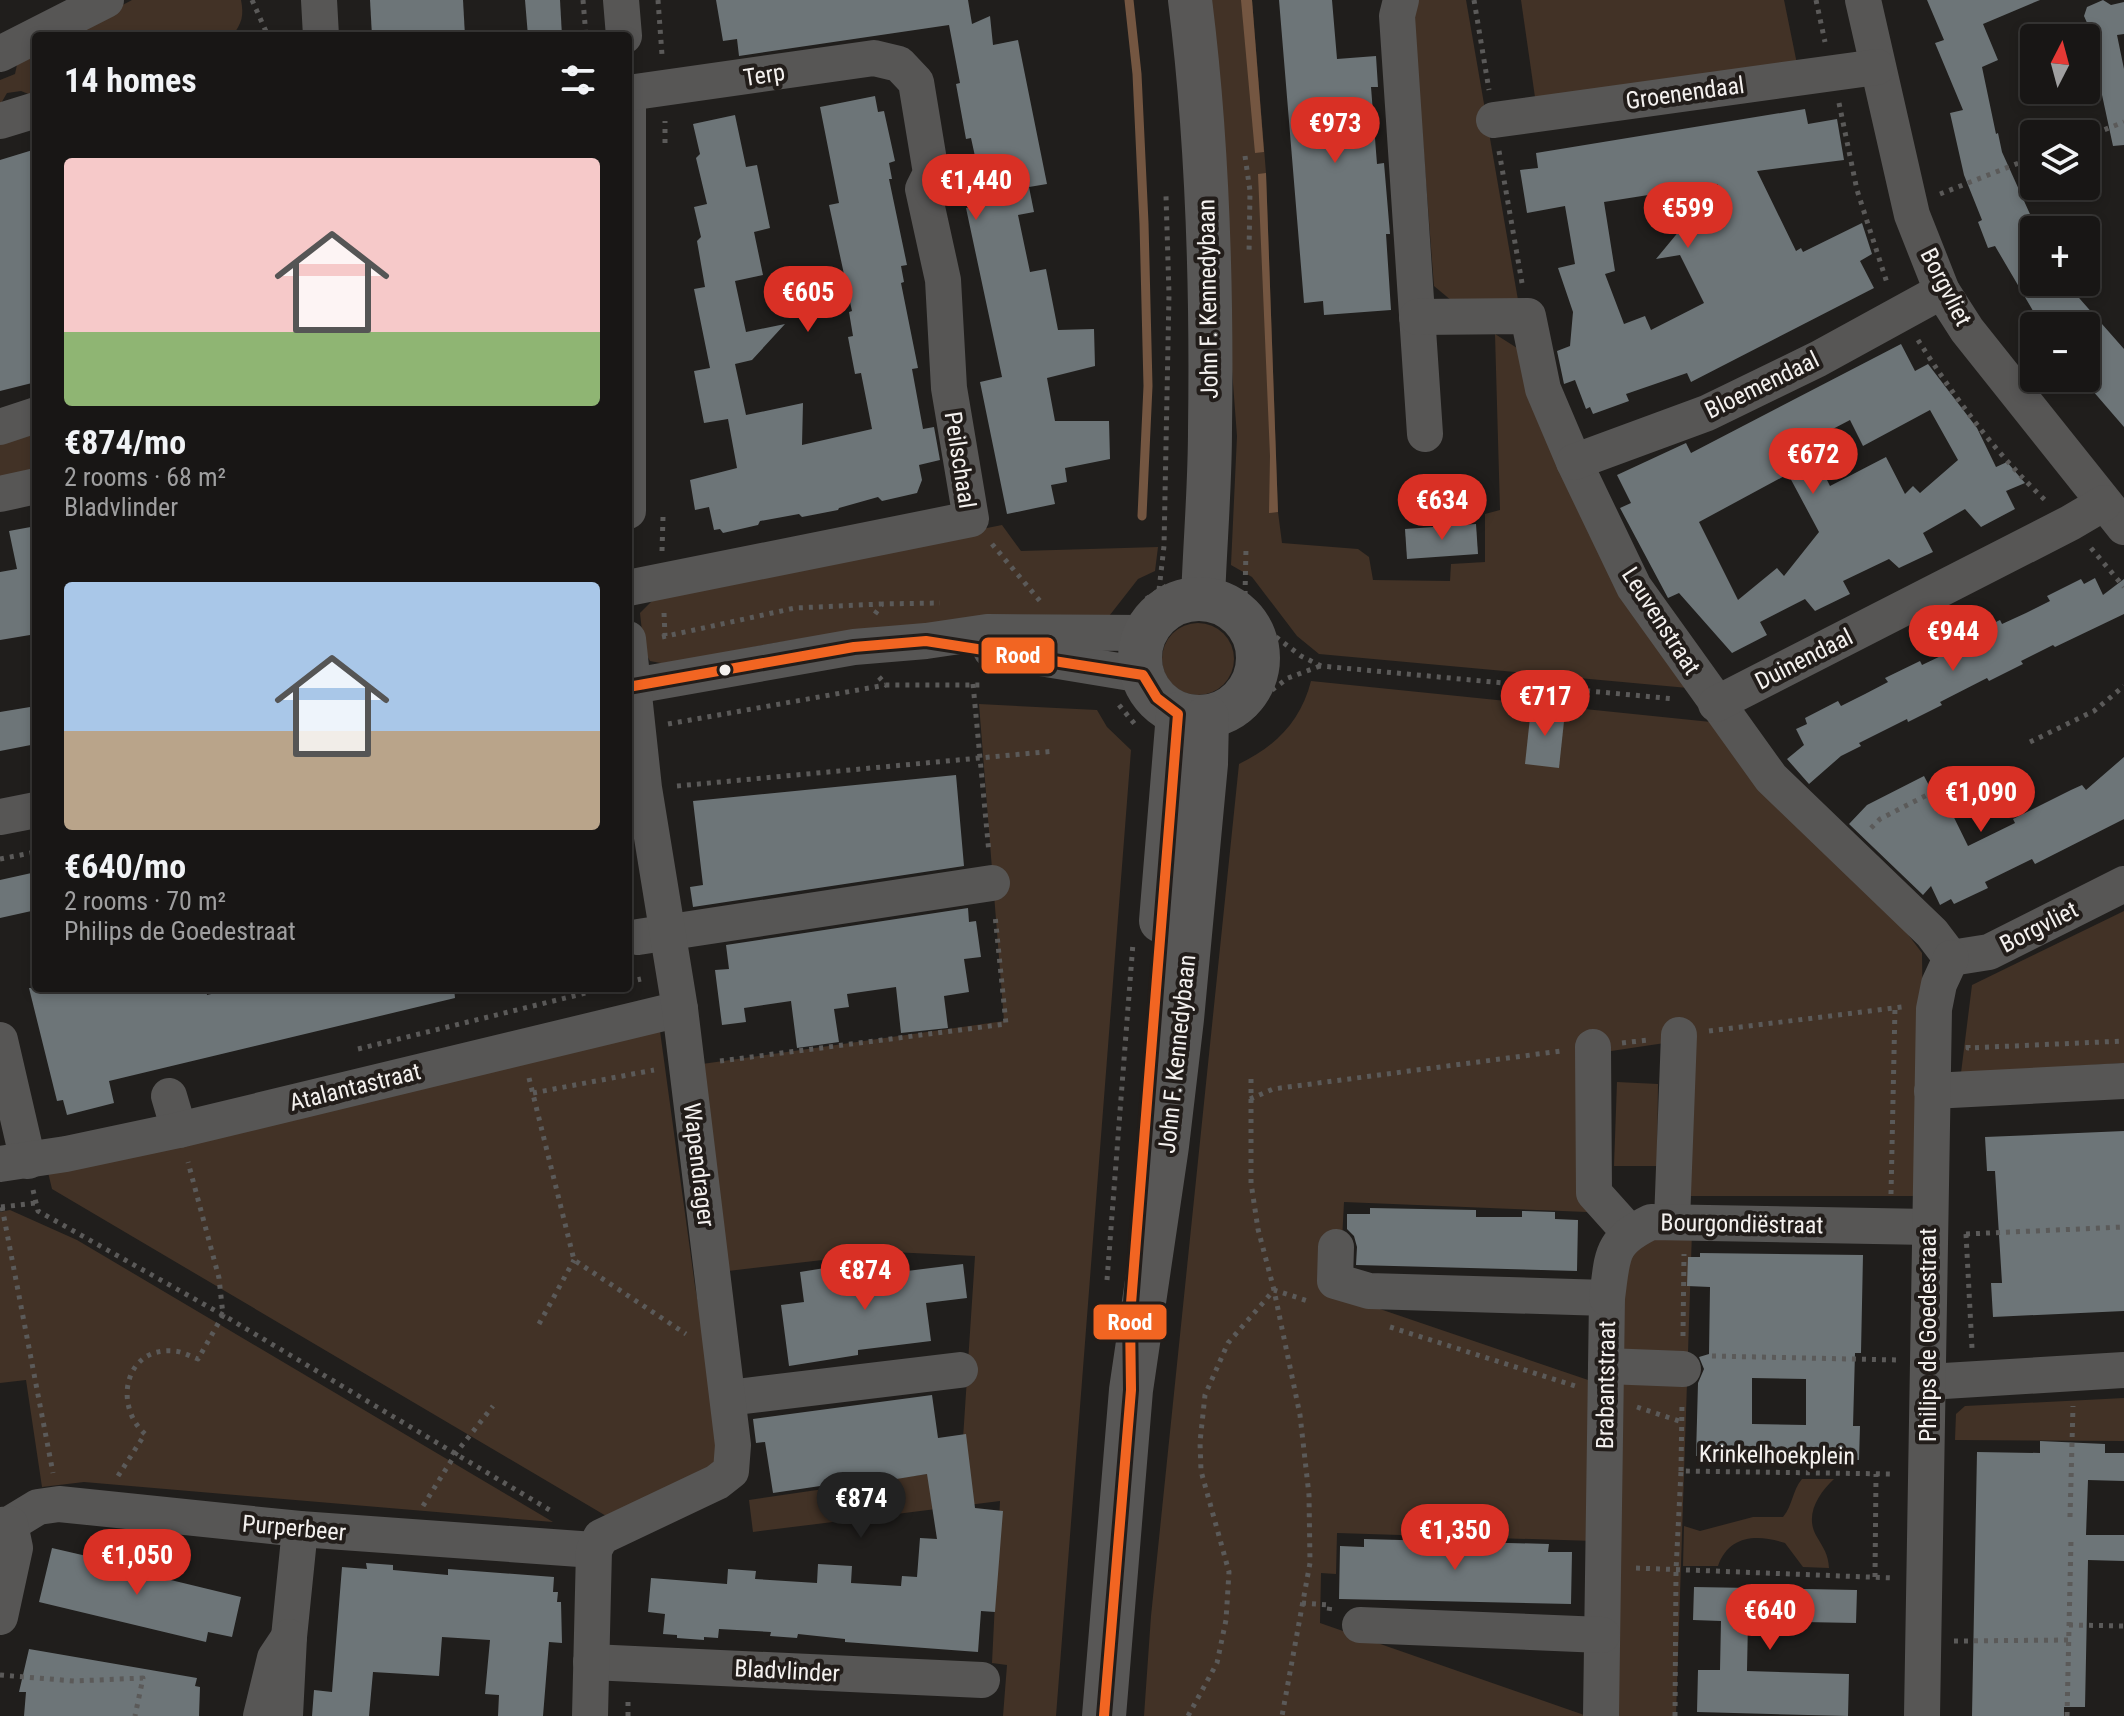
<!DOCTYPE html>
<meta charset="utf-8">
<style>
body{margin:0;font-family:"Roboto Condensed",sans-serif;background:#211f1e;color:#f1f3f6;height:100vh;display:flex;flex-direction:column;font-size:30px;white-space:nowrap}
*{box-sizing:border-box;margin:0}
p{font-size:26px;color:#9f9fa0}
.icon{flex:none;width:44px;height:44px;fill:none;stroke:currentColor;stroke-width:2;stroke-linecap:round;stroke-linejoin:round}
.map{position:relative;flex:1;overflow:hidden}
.drawer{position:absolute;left:32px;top:32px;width:600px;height:960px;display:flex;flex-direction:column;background:#181615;border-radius:8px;box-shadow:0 4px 12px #0003,0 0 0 2px #363534}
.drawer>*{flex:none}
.needle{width:52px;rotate:6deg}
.buttons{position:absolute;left:2020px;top:24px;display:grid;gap:16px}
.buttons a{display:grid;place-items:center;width:80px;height:80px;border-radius:8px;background:#181615;box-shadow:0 4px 12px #0003,0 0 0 2px #363534;font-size:40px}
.price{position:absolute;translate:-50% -68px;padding:0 18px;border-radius:28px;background:#d93025;color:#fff;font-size:26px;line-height:52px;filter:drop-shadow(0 2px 4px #0008)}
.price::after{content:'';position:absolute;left:50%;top:48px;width:24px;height:18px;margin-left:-12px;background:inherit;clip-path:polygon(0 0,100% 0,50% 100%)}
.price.current{background:#222;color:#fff}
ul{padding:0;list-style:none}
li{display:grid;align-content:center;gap:16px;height:424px;padding:0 32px}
li span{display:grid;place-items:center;height:248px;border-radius:8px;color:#555}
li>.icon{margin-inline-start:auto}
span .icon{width:144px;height:144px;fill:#fffc;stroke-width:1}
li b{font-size:34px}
h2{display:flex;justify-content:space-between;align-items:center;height:96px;padding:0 32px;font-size:34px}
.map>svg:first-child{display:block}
</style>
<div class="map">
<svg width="2124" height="1716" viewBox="0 0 2124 1716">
<rect width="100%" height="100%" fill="#201e1c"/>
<!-- green -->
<g fill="#423226">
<path d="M132,0H241C244,16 242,23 232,36H64Z"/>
<polygon points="1204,0 1252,0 1266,173 1278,512 1282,543 1358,549 1369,557 1373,580 1450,581 1451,564 1485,562 1485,514 1500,510 1495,334 1517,348 1688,688 1319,654 1297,636 1252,577 1231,565 1237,436"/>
<polygon points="1412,0 1466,0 1518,300 1452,301 1434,286"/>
<polygon points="1521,0 1784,0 1797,64 1536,104"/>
<polygon points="36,50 36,97 21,91 7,93 0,105 0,80 15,74 18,60"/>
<polygon points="36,430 36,474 0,481 0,441"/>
<polygon points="1002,525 1021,551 1158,547 1155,571 1138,579 1106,620 871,630 774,643 666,664 650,661 644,650 640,613 659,594"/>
<circle cx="1198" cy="659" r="36"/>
<path d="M1311,681L1711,722L1900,924L1922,953L1924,1111L1921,1196H1680L1685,1040L1591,1054L1587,1212L1344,1202L1342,1241L1327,1291L1597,1383L1594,1541L1337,1533L1336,1574L1321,1573L1320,1623L1587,1716H1144L1151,1616L1239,764C1276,746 1301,721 1311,681Z"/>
<polygon points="979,704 1097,710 1107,727 1131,750 1056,1716 1003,1716 1007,1665 992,1663 1000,1501 753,1532 749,1500 961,1469 975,1256 892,1252 728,1271 702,1064 1004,1021"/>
<polygon points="2124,911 2124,1063 1961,1073 1972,985"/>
<polygon points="659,1024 695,1286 722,1438 718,1468 613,1520 52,1189 47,1168"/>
<polygon points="1617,1082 1658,1084 1657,1166 1614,1166"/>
<polygon points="10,1210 77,1240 553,1522 84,1482 42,1487 26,1380 0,1383 0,1212"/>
<polygon points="1692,1231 1676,1716 1616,1716 1625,1270 1635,1239"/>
<polygon points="2124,1398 2124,1441 1955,1440 1956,1414 1965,1406"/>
<path d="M1802,1479H1834C1818,1494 1804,1516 1817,1537C1824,1549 1828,1554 1829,1568L1803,1567L1785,1543C1757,1534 1729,1535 1718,1566H1683L1684,1526L1700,1531L1753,1517H1783C1793,1505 1792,1491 1802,1479Z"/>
</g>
<!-- water -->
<g fill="#745641">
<polygon points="1241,0 1252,0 1264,152 1255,153"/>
<polygon points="1266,173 1278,512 1269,513 1270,456 1258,174"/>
</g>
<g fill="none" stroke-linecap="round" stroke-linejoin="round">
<!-- stream -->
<polyline stroke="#745641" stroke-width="9" points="1129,0 1137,74 1144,223 1148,386 1142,516"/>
</g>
<!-- building -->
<g fill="#6d7578" fill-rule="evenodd">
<polygon points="370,0 463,0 465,36 372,36"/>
<polygon points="525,0 560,0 562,36 528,36"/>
<polygon points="716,0 968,0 972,24 990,16 993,45 1018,40 1047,184 1029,187 1034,212 1018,215 1030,272 1046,269 1058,330 1094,329 1095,366 1047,378 1055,421 1109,421 1110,459 1065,468 1067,482 1051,485 1055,504 1007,514 980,382 1002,377 966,208 982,205 980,194 983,193 971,138 966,139 956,84 960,83 949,25 739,56 737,39 723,41"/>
<polygon points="1279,0 1332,0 1337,59 1376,56 1378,87 1371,87 1377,164 1384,163 1390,234 1386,234 1391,310 1324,315 1323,301 1304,303"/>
<polygon points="1927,0 2040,0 1983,24 1998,60 1982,67 1996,134 1998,133 2002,152 2034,223 2034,282 2065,282 2124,349 2124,427 2086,383 2086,326 2042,326 1995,246 1988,248 1978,222 1982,220 1964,175 1950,113 1963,110 1935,43 1944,40"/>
<polygon points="2103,0 2111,5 2124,2 2124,34 2117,35 2124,69 2124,145 2113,146 2093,53 2100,52 2084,16 2087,7"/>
<polygon points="875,96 878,112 884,111 895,161 889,163 892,179 889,179 907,265 901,266 904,282 901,283 918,368 912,369 923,429 934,427 940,460 919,465 922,480 917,493 882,501 878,497 839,508 838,510 802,517 799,514 760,521 758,525 723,533 720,529 714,530 709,507 695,510 690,480 737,468 728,419 704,423 694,371 710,368 694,289 705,287 697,241 701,237 694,207 707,204 696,158 700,154 693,124 735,115 746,167 757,165 770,228 754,232 763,275 735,281 746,332 785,324 752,360 735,364 746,415 803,403 802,445 872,429 861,373 855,374 848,337 853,336 849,312 852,311 829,205 839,203 820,107"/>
<path d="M1805,109L1808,124L1837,119L1844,160L1757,171L1796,251L1801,248L1803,252L1862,223L1872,254L1860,261L1874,288L1691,382L1687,373L1626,394L1629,401L1593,414L1590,407L1586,409L1575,380L1564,384L1557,351L1570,346L1573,312L1558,268L1575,264L1565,206L1527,213L1520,170L1538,168L1536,153ZM1718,184L1656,259L1680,255L1704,303L1651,330L1645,316L1624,324L1605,274L1615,271L1604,202Z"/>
<polygon points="36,149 36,382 0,391 0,160"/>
<path d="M1901,344L1915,371L1928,364L1977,428L1996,467L2007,462L2025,483L2006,491L2015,509L1981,527L1965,509L1923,533L1933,552L1899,568L1889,559L1843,581L1850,594L1815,611L1805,599L1760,622L1767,635L1732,653L1679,593L1668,598L1620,508L1631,503L1617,475L1686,443L1691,453ZM1930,410L1958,460L1920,493L1913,486L1905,494L1886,457L1830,486L1808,442L1850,420L1863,446ZM1788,474L1819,532L1784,576L1777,568L1738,600L1699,522Z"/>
<polygon points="1476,524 1478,554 1407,559 1405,529"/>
<polygon points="36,526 36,634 0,640 0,572 17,569 9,531"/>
<polygon points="2095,578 2103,595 2124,579 2124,614 2055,647 2053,645 2021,661 2023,664 1989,681 1987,678 1940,702 1942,705 1908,722 1907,719 1859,743 1861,746 1841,756 1809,784 1787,759 1804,745 1796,729 1807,724 1805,718 1838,701 1841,706 1865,694 1888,682 1885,678 1920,661 1922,665 1945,654 1969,642 1967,636 2000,620 2002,624 2026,613 2050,601 2047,596 2081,579 2084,584"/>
<polygon points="36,706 36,744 0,751 0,712"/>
<polygon points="1531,708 1565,712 1559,768 1525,764"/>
<polygon points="2124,757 2124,819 2035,864 2032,859 1985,882 1988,888 1954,904 1951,899 1940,905 1931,886 1923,895 1849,824 1867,805 1924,776 1933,793 1940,789 1968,846 2015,823 2013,819 2071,790 2082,785 2086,790"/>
<polygon points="956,775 964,866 693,907 690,887 703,885 693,801"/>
<polygon points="36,872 36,910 0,918 0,880"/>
<polygon points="968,908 969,922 976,921 981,957 964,959 969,992 944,996 948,1028 901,1033 896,987 847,994 849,1007 834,1009 839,1042 797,1048 791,1001 744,1008 746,1022 722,1025 715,970 729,969 726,945"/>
<polygon points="29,988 206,988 207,995 237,988 454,988 455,998 109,1081 114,1103 67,1115 63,1100 57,1101"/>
<polygon points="2124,1131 2124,1311 1993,1317 1991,1283 2002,1283 1995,1171 1987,1171 1985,1137"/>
<polygon points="1370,1208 1476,1210 1476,1217 1522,1217 1522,1211 1555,1212 1555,1219 1578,1220 1577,1271 1356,1265 1357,1247 1354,1236 1347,1229 1347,1214 1370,1214"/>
<path d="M1700,1253L1863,1255L1861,1353H1855L1853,1426H1860L1859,1460L1696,1456L1698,1383L1704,1369L1699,1357L1709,1354L1710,1287L1687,1286L1688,1257H1700ZM1752,1378L1806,1379V1425L1752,1424Z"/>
<polygon points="963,1264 967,1298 926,1303 931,1341 858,1350 858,1355 789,1366 781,1305 804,1302 800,1272 825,1268 827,1281"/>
<polygon points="932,1395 938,1438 966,1434 975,1508 1003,1511 995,1612 981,1611 978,1652 845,1642 845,1639 798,1634 797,1638 770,1636 771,1632 719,1629 718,1638 704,1637 704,1640 677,1638 677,1635 663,1634 665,1614 648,1612 651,1578 727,1584 728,1569 756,1571 755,1579 817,1583 818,1564 852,1566 851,1583 901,1586 902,1576 917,1577 920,1538 937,1539 927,1474 854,1486 853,1483 827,1485 773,1493 765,1442 756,1443 753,1419"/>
<polygon points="2040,1441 2105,1444 2105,1453 2124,1453 2124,1481 2088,1480 2086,1535 2124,1535 2124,1561 2088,1560 2085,1707 2064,1707 2064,1716 1972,1716 1977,1452 2040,1453"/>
<polygon points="1364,1539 1549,1544 1548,1552 1572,1552 1571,1604 1339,1599 1340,1546 1364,1547"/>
<polygon points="52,1548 147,1570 146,1574 241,1597 232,1637 208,1632 206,1642 39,1602"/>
<polygon points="366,1563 393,1565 393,1570 448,1575 448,1569 554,1577 553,1592 558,1592 557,1602 561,1602 562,1643 549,1642 543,1716 498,1716 499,1695 485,1694 490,1640 442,1637 439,1676 373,1672 369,1716 312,1716 314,1690 332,1692 342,1567 367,1569"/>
<polygon points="1694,1587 1857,1590 1856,1623 1748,1621 1747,1671 1849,1674 1848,1716 1697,1712 1698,1670 1720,1670 1721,1621 1693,1620"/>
<polygon points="29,1649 197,1678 195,1686 200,1687 199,1716 24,1716 26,1692 19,1692"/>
</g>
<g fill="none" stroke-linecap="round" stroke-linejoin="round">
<!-- path -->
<g stroke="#5b5a59" stroke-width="5" stroke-dasharray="4 6" stroke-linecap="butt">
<polyline points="252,0 268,36"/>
<polyline points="583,0 586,36"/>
<polyline points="658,0 662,55"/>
<polyline points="1474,0 1489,90"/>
<polyline points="1816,0 1825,42"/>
<polyline points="1839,103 1857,190 1888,286"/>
<polyline points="2086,137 2124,122"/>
<polyline points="665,143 665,121"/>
<polyline points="1499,151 1522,283"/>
<polyline points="1245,156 1250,191 1249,254"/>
<polyline points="1940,194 2034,157"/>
<path d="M1918,340C1954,397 1996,454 2046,501"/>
<polyline points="992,544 1040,601"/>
<polyline points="2091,548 2124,587"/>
<polyline points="662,551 663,517"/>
<polyline points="1159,590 1164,546 1169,294 1166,196"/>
<path d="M1239,592C1288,619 1288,690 1245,721"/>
<polyline points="1245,595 1246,548"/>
<polyline points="1146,599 1168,585"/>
<polyline points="664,613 665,636"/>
<polyline points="875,614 882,604 940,603"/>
<polyline points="662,637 795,608 881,604"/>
<polyline points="1276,637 1301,656 1321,666 1675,699"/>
<polyline points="879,677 886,685 985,685"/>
<polyline points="973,684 989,853"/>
<polyline points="1272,690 1288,678 1320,666"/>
<polyline points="1119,705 1138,728"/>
<polyline points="668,724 886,685"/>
<polyline points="2030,742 2094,711 2124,686"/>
<polyline points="677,786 1055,751"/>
<polyline points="1871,828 1880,819 1972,772"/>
<polyline points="0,859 36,852"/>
<polyline points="628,982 641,979"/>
<polyline points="1709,1031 1902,1007"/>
<polyline points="1622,1043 1648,1040"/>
<polyline points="1968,1045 1968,1048 2124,1041"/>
<polyline points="358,1049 606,988"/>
<polyline points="720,1061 1006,1024 995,915"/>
<polyline points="529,1078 574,1260 686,1334"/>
<polyline points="1251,1079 1251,1183 1258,1229 1274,1290 1300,1415 1309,1495 1310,1563 1282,1716"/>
<polyline points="533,1093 654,1070"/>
<polyline points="1250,1099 1273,1089 1561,1051"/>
<polyline points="33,1190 38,1211 223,1315 553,1512"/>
<polyline points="1891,1194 1895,1007"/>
<polyline points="1,1207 36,1203"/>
<polyline points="2,1207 53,1473"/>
<polyline points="1966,1234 1972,1348"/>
<polyline points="1966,1234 2124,1227"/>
<polyline points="1107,1280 1133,943"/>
<polyline points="539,1324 574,1260"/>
<polyline points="1390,1327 1575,1386"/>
<polyline points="1683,1336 1684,1254"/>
<polyline points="1712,1356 1898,1360"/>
<polyline points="1637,1407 1682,1422"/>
<polyline points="1681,1471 1682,1402"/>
<path d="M118,1476L145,1434C113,1405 125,1347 173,1351C181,1351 190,1356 198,1359L223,1315L219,1278L188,1162"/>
<polyline points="423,1506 456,1453 493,1406"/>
<polyline points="2070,1517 2073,1406"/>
<polyline points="1636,1568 1894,1578"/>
<polyline points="1875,1577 1876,1474"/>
<polyline points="1302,1603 1330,1605 1329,1612"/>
<polyline points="2069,1625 2124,1626"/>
<polyline points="1954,1641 2069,1640"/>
<polyline points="0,1675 74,1681 143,1678 135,1716"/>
<polyline points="628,1716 628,1697"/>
<polyline points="1188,1716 1217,1663 1226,1620 1229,1572 1201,1471 1200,1442 1205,1395 1228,1343 1274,1290 1308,1301"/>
<polyline points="1675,1716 1676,1570 1681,1471 1894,1474"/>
<polyline points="2067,1716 2071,1539"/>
</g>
<!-- minor -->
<g stroke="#575655" stroke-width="36">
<polyline points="319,0 321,36"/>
<polyline points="621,0 624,36"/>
<polyline points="1401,0 1397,16 1425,434"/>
<polyline points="1863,0 1912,215 1942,291 1967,330 2124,527"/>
<polyline points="0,54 106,0"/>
<polyline points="628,92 628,511"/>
<polyline points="628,93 874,58 899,64 916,82 931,173 923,189 943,280 949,388 971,519 628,588"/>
<polyline points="1494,120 1877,67"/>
<polyline points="0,121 36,110"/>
<polyline points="1417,317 1528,316 1543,389 1574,462 1634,587 1771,778 1932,933 1951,958"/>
<polyline points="0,427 36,415"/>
<polyline points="1574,462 1707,413 1818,359 1942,291"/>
<polyline points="0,494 36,486"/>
<polyline points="991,650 1143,675"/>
<polyline points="628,687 854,647 926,641 987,632 1146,633"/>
<polyline points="1716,704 2070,523 2104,503"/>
<polyline points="0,817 36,810"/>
<polyline points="638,937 992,883"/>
<polyline points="1951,958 1989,952 2124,884"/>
<polyline points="0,1040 28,1161"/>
<polyline points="1593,1047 1594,1193 1629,1232"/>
<polyline points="1932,1091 2124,1081"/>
<polyline points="169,1096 179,1130"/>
<polyline points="0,1164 66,1154 179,1130 680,1009"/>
<polyline points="1672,1221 1679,1035"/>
<polyline points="1336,1247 1335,1281 1369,1291 1607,1298 1601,1716"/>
<path d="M1607,1298C1613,1255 1609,1242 1651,1222L1929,1227"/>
<polyline points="1606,1366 1683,1369"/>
<polyline points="1928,1382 2124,1370"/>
<polyline points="728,1398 960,1370"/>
<polyline points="0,1525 10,1524 38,1507 59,1504 300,1529 594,1550"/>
<polyline points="0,1617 15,1548 10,1524"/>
<polyline points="1360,1625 1602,1635"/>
<polyline points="289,1637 300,1529"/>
<polyline points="591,1662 982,1680"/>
<polyline points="261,1716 275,1658 289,1637 285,1716"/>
<polyline points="590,1716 594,1550 601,1537 717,1482 731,1471 733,1445 680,1009 644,788 628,639"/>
<polyline points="1922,1716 1934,1009 1939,984 1951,958"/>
</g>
<!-- major -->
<g stroke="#585756" stroke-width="44">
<path d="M1190,0C1208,142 1212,287 1210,430C1210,486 1205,543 1203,599"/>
<circle cx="1199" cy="658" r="59"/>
<polyline points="1161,921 1178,714"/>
<polyline points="1104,1716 1131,1390 1167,1146 1182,1019 1206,764 1207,717"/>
</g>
<defs>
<polyline id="bus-1" points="628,687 854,647 926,641 1143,675 1157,698 1178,714 1130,1316 1131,1390 1104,1716"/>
</defs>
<!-- bus-1 casing -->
<use href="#bus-1" stroke="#221d1a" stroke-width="16"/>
<!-- bus-1 -->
<use href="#bus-1" stroke="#f26522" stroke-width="10"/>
</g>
<!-- markers -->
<circle fill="#f4f1ef" stroke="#221d1a" stroke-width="3" cx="725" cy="670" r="7"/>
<g text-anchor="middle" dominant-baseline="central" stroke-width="8" stroke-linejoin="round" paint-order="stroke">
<!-- street labels -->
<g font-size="24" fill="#f4f1ef" stroke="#221d1a">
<text transform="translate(764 75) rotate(-9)">Terp</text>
<text transform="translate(1685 93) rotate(-8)">Groenendaal</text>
<text transform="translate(1946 287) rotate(63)">Borgvliet</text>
<text transform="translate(1208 299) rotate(-91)">John F. Kennedybaan</text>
<text transform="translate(1762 385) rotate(-26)">Bloemendaal</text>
<text transform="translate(960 460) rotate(81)">Peilschaal</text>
<text transform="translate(1661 621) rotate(57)">Leuvenstraat</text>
<text transform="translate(1804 659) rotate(-27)">Duinendaal</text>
<text transform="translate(2039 927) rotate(-27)">Borgvliet</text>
<text transform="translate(1177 1054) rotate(-84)">John F. Kennedybaan</text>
<text transform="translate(355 1087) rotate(-14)">Atalantastraat</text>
<text transform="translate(699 1165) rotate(83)">Wapendrager</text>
<text transform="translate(1742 1224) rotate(1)">Bourgondiëstraat</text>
<text transform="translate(1928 1335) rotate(-90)">Philips de Goedestraat</text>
<text transform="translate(1606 1385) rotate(-89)">Brabantstraat</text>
<text transform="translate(1777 1455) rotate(1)">Krinkelhoekplein</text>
<text transform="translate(294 1528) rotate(5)">Purperbeer</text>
<text transform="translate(787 1671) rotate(3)">Bladvlinder</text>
</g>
</g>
<g stroke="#221d1a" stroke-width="3">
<rect x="980" y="636" width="76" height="39" rx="8" fill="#f26522"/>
<rect x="1092" y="1303" width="76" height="38" rx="8" fill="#f26522"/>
</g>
<g font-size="22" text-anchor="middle" font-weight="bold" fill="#fff">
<text x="1018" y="663">Rood</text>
<text x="1130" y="1330">Rood</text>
</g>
</svg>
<div class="buttons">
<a><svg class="needle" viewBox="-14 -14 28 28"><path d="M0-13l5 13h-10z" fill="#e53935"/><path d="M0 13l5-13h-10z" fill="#9f9fa0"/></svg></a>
<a><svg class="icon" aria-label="layers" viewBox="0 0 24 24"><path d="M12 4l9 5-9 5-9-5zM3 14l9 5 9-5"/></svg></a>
<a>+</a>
<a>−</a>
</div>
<b class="price" style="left:1335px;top:165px">€973</b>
<b class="price" style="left:976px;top:222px">€1,440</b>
<b class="price" style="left:1688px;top:250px">€599</b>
<b class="price" style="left:808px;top:334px">€605</b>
<b class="price" style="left:1813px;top:496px">€672</b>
<b class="price" style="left:1442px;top:542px">€634</b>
<b class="price" style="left:1953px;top:673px">€944</b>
<b class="price" style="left:1545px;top:738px">€717</b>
<b class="price" style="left:1981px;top:834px">€1,090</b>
<b class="price" style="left:865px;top:1312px">€874</b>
<b class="price current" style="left:861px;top:1540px">€874</b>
<b class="price" style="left:1455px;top:1572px">€1,350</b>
<b class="price" style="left:137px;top:1597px">€1,050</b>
<b class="price" style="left:1770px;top:1652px">€640</b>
<section class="drawer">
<h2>14 homes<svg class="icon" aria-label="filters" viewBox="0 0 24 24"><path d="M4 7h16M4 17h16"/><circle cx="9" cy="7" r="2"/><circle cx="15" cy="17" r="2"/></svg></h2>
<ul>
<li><span style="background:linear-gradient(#f6c9c9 70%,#8fb573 0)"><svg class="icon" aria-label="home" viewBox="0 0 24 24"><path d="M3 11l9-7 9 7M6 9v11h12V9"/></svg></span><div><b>€874/mo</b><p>2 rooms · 68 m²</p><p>Bladvlinder</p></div></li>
<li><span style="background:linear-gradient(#a9c7e8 60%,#b9a48a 0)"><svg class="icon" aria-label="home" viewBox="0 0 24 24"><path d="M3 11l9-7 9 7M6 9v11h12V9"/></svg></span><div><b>€640/mo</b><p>2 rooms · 70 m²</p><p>Philips de Goedestraat</p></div></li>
</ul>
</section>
</div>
